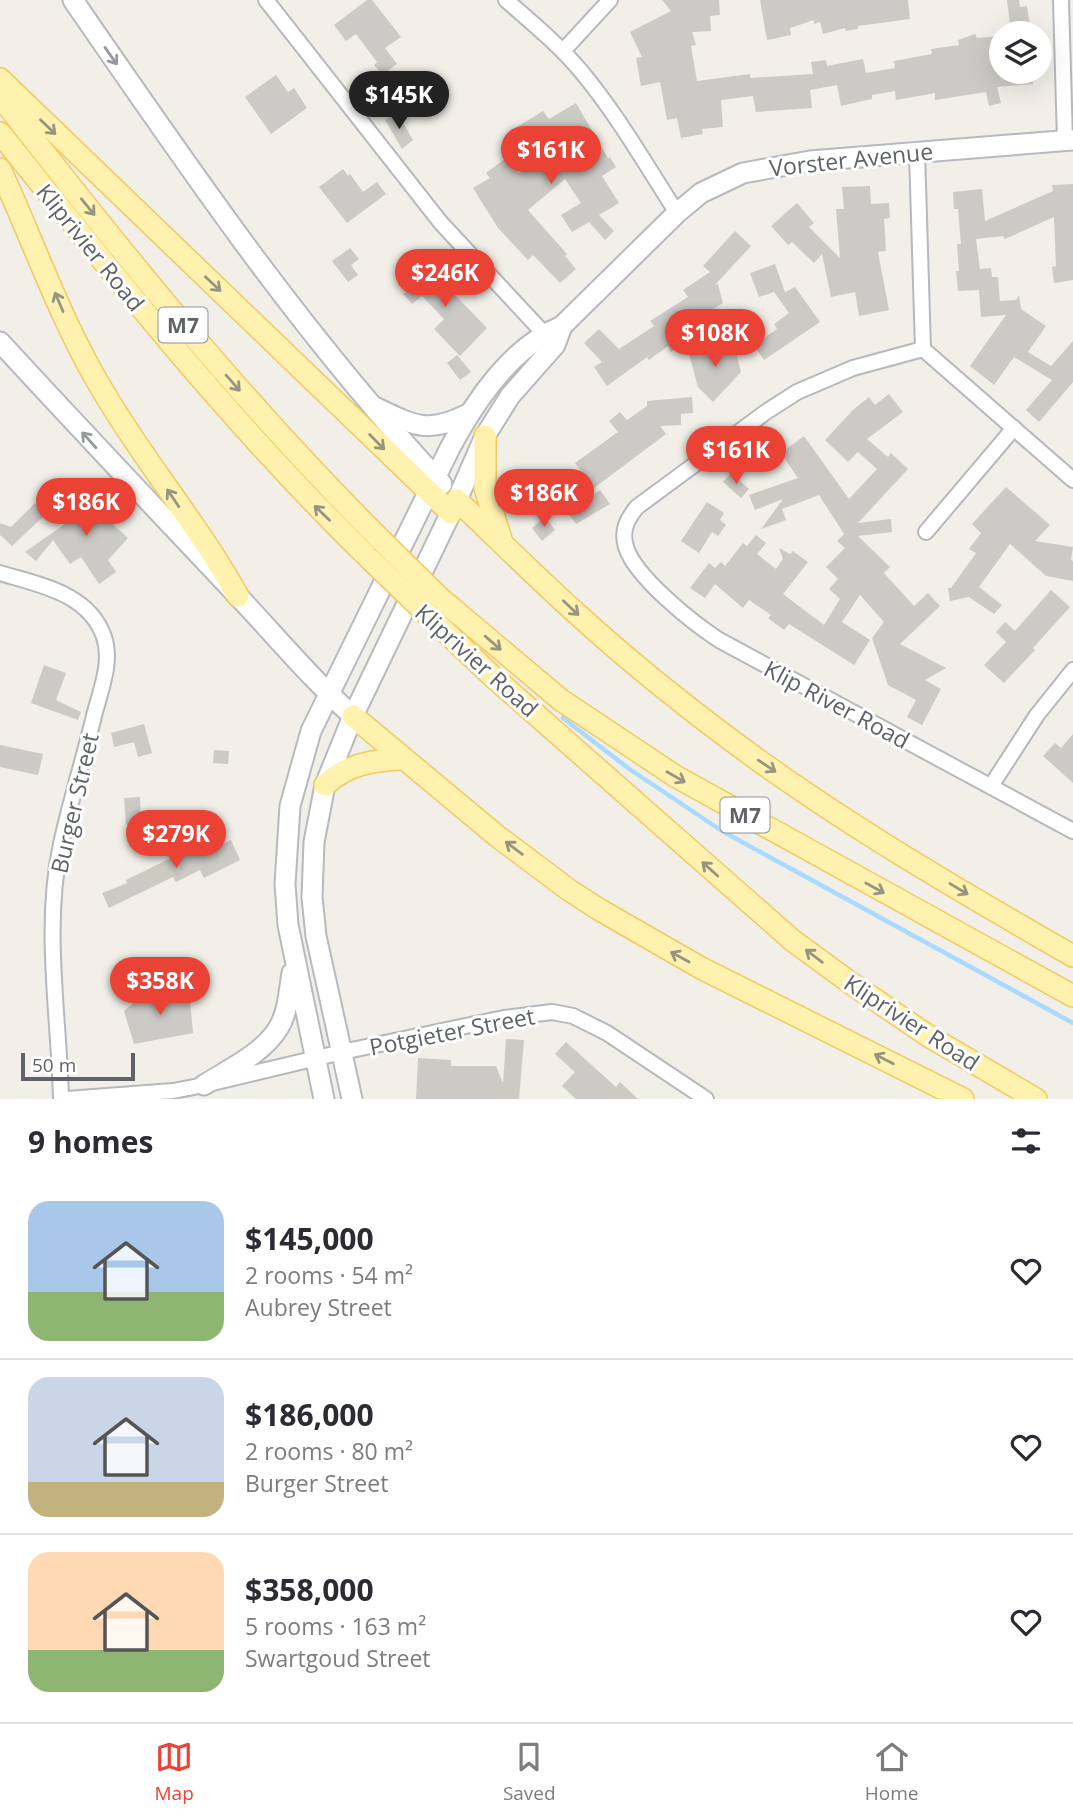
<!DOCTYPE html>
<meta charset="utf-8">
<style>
body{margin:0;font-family:"Open Sans",sans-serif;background:#f2f2f3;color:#2b2b33;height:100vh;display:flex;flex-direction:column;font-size:26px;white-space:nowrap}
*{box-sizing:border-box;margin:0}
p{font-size:23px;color:#7c7c81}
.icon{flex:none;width:38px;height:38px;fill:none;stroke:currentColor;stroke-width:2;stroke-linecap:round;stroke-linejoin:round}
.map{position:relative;height:1099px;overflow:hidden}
.panel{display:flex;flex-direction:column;background:#fff;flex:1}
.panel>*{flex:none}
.buttons{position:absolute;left:989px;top:21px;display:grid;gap:14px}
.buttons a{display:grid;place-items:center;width:63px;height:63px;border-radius:50%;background:#fff;box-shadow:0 7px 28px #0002;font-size:35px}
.scale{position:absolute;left:21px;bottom:18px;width:114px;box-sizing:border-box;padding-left:7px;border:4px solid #5f6368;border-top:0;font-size:19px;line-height:24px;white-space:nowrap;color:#5f6368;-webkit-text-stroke:5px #fff;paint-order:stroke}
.price{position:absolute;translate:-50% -60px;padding:0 16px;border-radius:24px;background:#ea4335;color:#fff;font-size:23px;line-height:46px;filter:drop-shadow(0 2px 4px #0008)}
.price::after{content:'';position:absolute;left:50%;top:42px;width:21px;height:16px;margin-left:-10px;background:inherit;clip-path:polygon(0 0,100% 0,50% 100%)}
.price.current{background:#222;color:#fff}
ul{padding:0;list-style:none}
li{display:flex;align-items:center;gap:21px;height:175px;padding:0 28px}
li+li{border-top:2px solid #e1e1e2}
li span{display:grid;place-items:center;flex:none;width:196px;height:140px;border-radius:21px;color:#555}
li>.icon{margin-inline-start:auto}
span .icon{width:84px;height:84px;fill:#fffc;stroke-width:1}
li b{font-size:30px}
h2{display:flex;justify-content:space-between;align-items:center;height:84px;padding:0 28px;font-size:30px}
.tab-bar{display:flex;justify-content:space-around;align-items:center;height:98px;border-top:2px solid #e1e1e2;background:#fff;font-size:19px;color:#7c7c81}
.tab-bar a{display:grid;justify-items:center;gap:4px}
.tab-bar .current{color:#ea4335}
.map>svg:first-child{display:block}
</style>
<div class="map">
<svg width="1073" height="1099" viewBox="0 0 1073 1099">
<rect width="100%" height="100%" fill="#f1efe8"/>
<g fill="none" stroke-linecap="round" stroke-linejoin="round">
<!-- stream -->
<polyline stroke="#aadaff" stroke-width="4.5" points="563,718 628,768 722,831 1073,1023"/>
</g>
<!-- building -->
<g fill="#cccac5">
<polygon points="367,0 372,0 401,37 385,48 397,64 382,75 374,65 377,62 356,34 346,41 334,25"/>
<polygon points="662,0 719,0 720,15 710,16 711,31 692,32 696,45 691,46 697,81 750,74 750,78 813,74 811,62 826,60 827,66 863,59 866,73 895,68 894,61 932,54 931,49 959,45 958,40 975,34 977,38 998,36 1001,72 1032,72 1033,84 997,87 1001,103 989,106 986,92 935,100 935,93 896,100 895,91 872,95 872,99 841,106 837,85 810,90 812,108 756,112 753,96 721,100 723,127 702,129 703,134 681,138 677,118 667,120 660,82 641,86 636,58 642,57 630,32 671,11"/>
<polygon points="760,0 908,0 910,19 858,26 858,29 846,31 845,28 823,34 820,22 814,24 814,20 790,28 791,35 767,40"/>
<polygon points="1007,0 1019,0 1020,7 1027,6 1031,33 1011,33"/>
<polygon points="276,75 288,92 294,88 307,108 271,134 245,97"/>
<polygon points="576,103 608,158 610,157 616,167 602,176 619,203 599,215 614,231 605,240 589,222 572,232 561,215 581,203 565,179 528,210 567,254 565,256 576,269 560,283 533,255 528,260 498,228 473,188 490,178 486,173 506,158 519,173 536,158 514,129 543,111 549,119"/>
<polygon points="397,113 413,140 402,149 385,120"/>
<polygon points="343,169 348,176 350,174 363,192 377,182 386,194 347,223 319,187"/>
<polygon points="1073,184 1073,280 1054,283 1052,267 1056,266 1054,217 1005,239 1003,236 976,239 980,269 991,268 992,277 998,277 1000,301 1016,300 1019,295 1021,309 1046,326 1028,352 1051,366 1073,341 1073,382 1039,422 1026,410 1052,380 1014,357 994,385 970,366 1006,315 981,317 979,290 958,291 956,271 959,271 957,244 961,244 958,209 954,209 953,192 982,189 985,221 1053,191 1052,185"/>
<polygon points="870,186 871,204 889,203 890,218 884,219 886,251 878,252 889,310 859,316 855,292 831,297 822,254 814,263 792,242 788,245 771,226 797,203 814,223 809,227 840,258 836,209 844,209 842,187"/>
<polygon points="735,231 751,246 715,285 718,284 723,303 679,330 687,341 671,352 668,346 649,360 647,357 607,386 594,367 602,362 584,343 599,329 619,349 654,326 650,321 688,297 683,290 710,272 703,266"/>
<polygon points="350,248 359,259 351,265 358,275 348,282 332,261"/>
<polygon points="421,260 487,328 460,356 434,329 444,319 422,296 412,304 403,294 413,286 404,277"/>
<polygon points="775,264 785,292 795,287 820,322 764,360 754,345 777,329 774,324 789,313 774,292 759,297 750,273"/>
<polygon points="733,342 741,372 713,402 698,387 689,354"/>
<polygon points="457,355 471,372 460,380 447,363"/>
<polygon points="889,394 903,412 867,439 888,457 891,453 908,469 858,523 891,519 892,532 858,536 890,567 884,573 914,606 928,593 940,606 900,644 946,668 925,680 941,689 922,725 907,717 916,700 888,685 872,638 884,622 860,595 842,622 870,640 854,665 789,624 784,630 768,618 771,615 749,600 743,608 715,584 705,598 690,588 709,563 715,568 721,562 725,566 743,543 747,546 756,535 766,543 757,554 776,569 783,559 779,548 790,554 793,551 808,562 783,594 824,625 840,599 829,589 838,579 826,567 845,548 837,541 844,534 819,495 782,509 786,520 761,529 783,499 755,510 749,495 798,478 781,453 804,436 849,499 877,469 858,452 848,462 825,440 853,410 869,397 875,405"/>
<polygon points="692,397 693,413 681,414 681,425 660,426 666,434 594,488 575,463 618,432 609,421 620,412 627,420 647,406 647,401"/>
<polygon points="731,473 749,489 741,498 723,482"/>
<polygon points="84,483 102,504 96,509 128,538 108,560 116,572 99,584 81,557 70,564 53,540 36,561 25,552 85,510 72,493"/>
<polygon points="1006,487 1050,525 1035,541 1073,547 1071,560 1073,561 1073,581 1046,576 1010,544 979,587 1002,605 994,614 969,597 950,601 948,588 951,588 976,553 969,549 981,533 972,524"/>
<polygon points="600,490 610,504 576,524 568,513"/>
<polygon points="707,502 724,513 720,520 726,525 718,536 712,532 699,553 681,541"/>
<polygon points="35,503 46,514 12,546 0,535 0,523 11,527"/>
<polygon points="545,517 555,530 542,541 532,528"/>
<polygon points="1051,590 1070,607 1033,648 1035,650 1004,683 984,665 1006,642 996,632 1005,622 1015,631"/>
<polygon points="44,665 66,673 56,700 81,712 78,720 31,703"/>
<polygon points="144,724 152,753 138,757 134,742 114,747 111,733"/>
<polygon points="1073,734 1073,783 1043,756 1055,743 1061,748"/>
<polygon points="0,745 43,754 38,775 0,767"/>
<polygon points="214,750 229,751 228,764 213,763"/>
<polygon points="140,797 141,824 126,825 124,798"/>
<polygon points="231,840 240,860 204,878 200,870 176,882 173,877 109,908 102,893 127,883 126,880 206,841 210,850"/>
<polygon points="189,989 193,1033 134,1044 124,1011 133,1003"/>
<polygon points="506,1039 524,1040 519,1099 416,1099 418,1058 451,1060 451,1066 496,1066 503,1083"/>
<polygon points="566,1042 616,1087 620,1082 638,1099 576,1099 562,1086 575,1072 555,1054"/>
</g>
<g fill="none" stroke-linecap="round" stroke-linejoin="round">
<defs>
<g id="street">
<polyline points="266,0 441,223 550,340"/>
<path d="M506,0C531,22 558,44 580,70C617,114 646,165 677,213"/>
<polyline points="1061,0 1065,141"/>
<polyline points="563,51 610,0"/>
<polyline points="917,152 923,349"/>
<path d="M923,349L853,368L797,392L766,412L637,507C627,519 621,531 626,547C635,577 693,623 719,640L1073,831"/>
<polyline points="923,349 1073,480"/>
<polyline points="926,532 1014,428"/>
<path d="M0,573C39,585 89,593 104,637C113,663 99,694 93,720C83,761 70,802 61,844C43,927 59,1015 61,1099"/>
<polyline points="991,786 1037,715 1073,670"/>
<polyline points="67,1099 173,1091 204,1085 342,1052 504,1018 552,1012 573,1016 607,1033 706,1099"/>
</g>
<g id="secondary">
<path d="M73,0C188,167 303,336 442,484"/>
<path d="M0,342C78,427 157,510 236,594C275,635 311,679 353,716"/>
<path d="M377,408C414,426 429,434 468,414"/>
<path d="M204,1085C229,1069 263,1054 279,1027C288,1012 289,991 292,973"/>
<path d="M324,1099L288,925L285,884L290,806L311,731L450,448C475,401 511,347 562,326L677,213L701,193L743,173L810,161L1073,140"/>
<polyline points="352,1099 316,936 312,897 314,842 325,785 353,716 457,500 485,436 510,396 555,345 562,326"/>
</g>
<g id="primary">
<polyline points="0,79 451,513"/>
<path d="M0,96C120,251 243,403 382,541"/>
<path d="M0,133C118,281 235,428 371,560"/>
<path d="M0,169C35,245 62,325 106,396C147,465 199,526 238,596"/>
<polyline points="485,436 485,488 501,539"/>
<path d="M457,500C497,538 536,577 576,613C632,664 692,712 754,757C855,830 965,894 1073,956"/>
<polyline points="441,599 561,700 675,776 1073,996"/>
<polyline points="429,616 492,676 792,940 852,984 930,1037 1036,1099"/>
<polyline points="353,716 497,836 569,890 600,910 701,968 963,1099"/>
<path d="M325,785C348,764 373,760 403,759"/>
</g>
</defs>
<!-- street casing -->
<use href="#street" stroke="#b5b8bc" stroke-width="18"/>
<!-- secondary casing -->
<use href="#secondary" stroke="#b6babf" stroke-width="23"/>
<!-- primary casing -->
<use href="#primary" stroke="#f2c960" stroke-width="24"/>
<!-- street -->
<use href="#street" stroke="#fff" stroke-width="14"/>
<!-- secondary -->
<use href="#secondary" stroke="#fff" stroke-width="19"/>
<!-- primary -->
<use href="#primary" stroke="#fff2af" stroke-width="21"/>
<defs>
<g id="primary-bridge">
<polyline points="382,541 441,599"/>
<polyline points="371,560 429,616"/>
</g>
</defs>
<!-- primary-bridge casing -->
<use href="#primary-bridge" stroke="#f2c960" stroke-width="24" stroke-linecap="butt"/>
<!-- primary-bridge -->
<use href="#primary-bridge" stroke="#fff2af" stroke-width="21"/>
</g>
<!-- one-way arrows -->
<defs><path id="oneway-shaft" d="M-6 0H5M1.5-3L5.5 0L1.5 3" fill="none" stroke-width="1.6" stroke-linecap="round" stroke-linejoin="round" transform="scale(1.75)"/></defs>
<g stroke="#979a9d">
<use href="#oneway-shaft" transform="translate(111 56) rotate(55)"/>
<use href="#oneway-shaft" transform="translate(89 440) rotate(-132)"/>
</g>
<g stroke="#979581">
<use href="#oneway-shaft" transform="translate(48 127) rotate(44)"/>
<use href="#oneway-shaft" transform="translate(88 207) rotate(51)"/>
<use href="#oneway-shaft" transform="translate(213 284) rotate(43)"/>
<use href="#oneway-shaft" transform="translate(59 302) rotate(-113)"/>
<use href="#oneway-shaft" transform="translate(233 383) rotate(49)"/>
<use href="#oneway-shaft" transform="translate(377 442) rotate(45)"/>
<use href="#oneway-shaft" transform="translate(173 498) rotate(-124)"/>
<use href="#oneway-shaft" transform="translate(322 513) rotate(-136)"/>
<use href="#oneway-shaft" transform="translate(571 608) rotate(43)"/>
<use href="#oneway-shaft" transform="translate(493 643) rotate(41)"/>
<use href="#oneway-shaft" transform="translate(767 766) rotate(34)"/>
<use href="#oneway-shaft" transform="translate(676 777) rotate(30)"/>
<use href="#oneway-shaft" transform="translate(514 848) rotate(-143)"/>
<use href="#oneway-shaft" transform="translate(710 869) rotate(-138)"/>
<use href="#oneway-shaft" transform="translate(875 888) rotate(29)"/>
<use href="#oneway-shaft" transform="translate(959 889) rotate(31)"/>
<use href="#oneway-shaft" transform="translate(814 956) rotate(-143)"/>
<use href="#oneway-shaft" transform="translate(680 957) rotate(-151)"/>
<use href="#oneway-shaft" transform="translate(884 1059) rotate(-153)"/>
</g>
<g text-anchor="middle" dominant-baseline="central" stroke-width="6" stroke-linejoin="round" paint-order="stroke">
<!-- shield labels -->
<g fill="#fff" stroke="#8f9295" stroke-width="2">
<rect x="158.5" y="307.5" width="49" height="35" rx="5"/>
<rect x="720.5" y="797.5" width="49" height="35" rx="5"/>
</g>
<g font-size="21" font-weight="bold" fill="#5f6368">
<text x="183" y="325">M7</text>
<text x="745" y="815">M7</text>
</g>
<!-- street labels -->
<g font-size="23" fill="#5f6368" stroke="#fff">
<text transform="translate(851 159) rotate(-6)">Vorster Avenue</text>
<text transform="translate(91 247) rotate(51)">Kliprivier Road</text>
<text transform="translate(477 660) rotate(42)">Kliprivier Road</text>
<text transform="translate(837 704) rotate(28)">Klip River Road</text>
<text transform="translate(74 803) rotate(-77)">Burger Street</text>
<text transform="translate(912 1022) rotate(33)">Kliprivier Road</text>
<text transform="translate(452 1031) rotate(-11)">Potgieter Street</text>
</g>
</g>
</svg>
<div class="buttons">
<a><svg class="icon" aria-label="layers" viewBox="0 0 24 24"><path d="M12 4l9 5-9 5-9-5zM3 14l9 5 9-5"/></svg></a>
</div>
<div class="scale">50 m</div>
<b class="price current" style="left:399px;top:131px">$145K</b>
<b class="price" style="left:551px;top:186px">$161K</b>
<b class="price" style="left:445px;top:309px">$246K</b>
<b class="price" style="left:715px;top:369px">$108K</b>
<b class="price" style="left:736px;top:486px">$161K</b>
<b class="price" style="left:544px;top:529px">$186K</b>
<b class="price" style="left:86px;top:538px">$186K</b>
<b class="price" style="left:176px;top:870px">$279K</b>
<b class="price" style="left:160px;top:1017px">$358K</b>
</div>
<section class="panel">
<h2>9 homes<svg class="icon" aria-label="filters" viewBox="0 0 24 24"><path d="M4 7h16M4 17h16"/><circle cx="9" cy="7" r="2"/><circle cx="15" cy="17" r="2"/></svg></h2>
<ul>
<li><span style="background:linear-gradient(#a9c7e8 65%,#8fb573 0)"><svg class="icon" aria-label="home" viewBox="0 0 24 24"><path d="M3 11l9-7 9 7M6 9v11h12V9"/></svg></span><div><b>$145,000</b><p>2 rooms · 54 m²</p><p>Aubrey Street</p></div><svg class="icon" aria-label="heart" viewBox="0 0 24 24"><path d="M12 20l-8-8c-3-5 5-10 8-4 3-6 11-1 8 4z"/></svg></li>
<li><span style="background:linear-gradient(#c9d6e8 75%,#c2b280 0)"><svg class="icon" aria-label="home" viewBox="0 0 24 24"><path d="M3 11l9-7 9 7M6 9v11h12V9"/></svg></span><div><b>$186,000</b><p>2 rooms · 80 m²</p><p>Burger Street</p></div><svg class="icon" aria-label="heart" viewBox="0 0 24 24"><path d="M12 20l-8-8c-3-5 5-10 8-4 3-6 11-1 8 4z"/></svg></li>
<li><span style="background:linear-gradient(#ffd9b3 70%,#8fb573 0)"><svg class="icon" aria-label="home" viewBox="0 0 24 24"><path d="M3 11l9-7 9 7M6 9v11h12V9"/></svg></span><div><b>$358,000</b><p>5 rooms · 163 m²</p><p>Swartgoud Street</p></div><svg class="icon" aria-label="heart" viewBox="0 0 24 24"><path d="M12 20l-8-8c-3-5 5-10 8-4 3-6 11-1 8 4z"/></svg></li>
</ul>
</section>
<nav class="tab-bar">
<a class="current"><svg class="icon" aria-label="map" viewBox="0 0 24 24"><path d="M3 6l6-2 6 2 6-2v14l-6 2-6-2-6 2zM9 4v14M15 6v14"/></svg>Map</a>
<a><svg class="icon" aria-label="saved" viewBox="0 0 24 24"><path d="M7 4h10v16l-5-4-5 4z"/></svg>Saved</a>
<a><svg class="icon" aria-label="home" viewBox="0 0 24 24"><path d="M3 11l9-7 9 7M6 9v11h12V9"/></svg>Home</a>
</nav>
